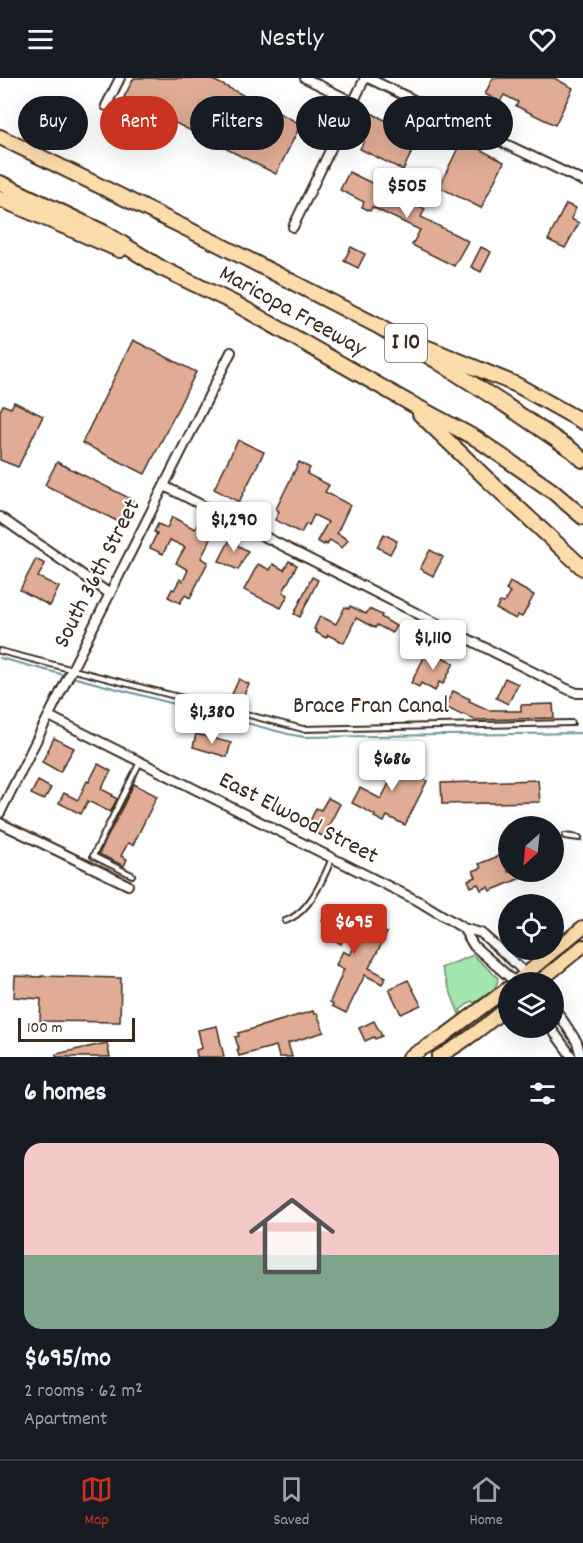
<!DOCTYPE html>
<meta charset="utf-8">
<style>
body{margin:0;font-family:Dekko,sans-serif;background:#20242c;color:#f1f3f6;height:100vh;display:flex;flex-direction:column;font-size:22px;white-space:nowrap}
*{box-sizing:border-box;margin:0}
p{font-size:20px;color:#9ea1a6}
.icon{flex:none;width:33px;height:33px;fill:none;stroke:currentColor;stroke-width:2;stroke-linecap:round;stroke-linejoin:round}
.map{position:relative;height:979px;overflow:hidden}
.details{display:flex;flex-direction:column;background:#171b24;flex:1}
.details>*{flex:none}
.banner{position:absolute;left:18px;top:18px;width:548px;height:54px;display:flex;gap:12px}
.needle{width:39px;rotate:207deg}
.buttons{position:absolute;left:498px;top:738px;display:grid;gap:12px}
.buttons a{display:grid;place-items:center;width:66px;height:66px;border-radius:50%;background:#171b24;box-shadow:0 6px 24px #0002;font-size:30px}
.scale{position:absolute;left:18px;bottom:15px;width:117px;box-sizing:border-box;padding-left:6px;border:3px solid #3b2a1e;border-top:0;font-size:16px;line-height:21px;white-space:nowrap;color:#3b2a1e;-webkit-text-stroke:4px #fff;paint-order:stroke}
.price{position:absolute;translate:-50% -51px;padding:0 14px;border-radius:6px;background:#fff;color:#222;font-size:20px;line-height:39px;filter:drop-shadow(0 2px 3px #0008)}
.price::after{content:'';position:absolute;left:50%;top:36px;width:18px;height:14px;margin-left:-9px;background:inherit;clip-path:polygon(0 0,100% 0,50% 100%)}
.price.active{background:#c8321e;color:#fff}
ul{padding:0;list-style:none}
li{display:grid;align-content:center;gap:12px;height:318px;padding:0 24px}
li span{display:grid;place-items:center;height:186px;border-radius:18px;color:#555}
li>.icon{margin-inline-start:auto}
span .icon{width:108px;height:108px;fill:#fffc;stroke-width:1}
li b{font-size:26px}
h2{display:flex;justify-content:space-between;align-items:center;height:72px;padding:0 24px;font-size:26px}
.pill{padding:0 21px;border-radius:27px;background:#171b24;box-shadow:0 6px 24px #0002;font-size:21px;line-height:54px}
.pill.active{background:#c8321e;color:#fff}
header{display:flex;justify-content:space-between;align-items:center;height:78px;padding:0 24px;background:#171b24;font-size:27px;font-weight:600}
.tab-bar{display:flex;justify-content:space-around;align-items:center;height:84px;border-top:2px solid #363941;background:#171b24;font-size:16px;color:#9ea1a6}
.tab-bar a{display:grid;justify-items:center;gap:3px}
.tab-bar .active{color:#c8321e}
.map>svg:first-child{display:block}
</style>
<header><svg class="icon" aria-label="menu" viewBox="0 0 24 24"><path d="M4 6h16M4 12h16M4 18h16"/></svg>Nestly<svg class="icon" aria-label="heart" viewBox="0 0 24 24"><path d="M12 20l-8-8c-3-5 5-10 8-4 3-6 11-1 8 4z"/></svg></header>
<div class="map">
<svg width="583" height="979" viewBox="0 0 583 979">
<rect width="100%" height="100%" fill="#fff"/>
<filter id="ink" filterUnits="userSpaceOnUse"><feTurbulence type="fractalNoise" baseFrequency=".0167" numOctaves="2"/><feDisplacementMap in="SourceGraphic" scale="12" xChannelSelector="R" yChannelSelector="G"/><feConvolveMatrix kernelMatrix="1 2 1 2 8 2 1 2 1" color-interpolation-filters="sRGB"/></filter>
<g filter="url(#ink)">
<!-- green -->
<path fill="#a4e6b0" stroke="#708867" stroke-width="1.5" d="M473,877L498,900C496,916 486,917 474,925L472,923L460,932L461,934L459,936L441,890Z"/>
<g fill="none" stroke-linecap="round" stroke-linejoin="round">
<!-- stream -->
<polyline stroke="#6e969b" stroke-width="2" points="0,580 288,656 304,659 583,655"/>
</g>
<!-- building -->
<g fill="#e0ac95" stroke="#3b2a1e" stroke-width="1.5">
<polygon points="134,0 209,0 301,46 276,96 124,19"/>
<polygon points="493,0 554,0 573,10 555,47 516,28 518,24 504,17 500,24 485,16"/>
<polygon points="371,35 419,59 403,92 360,71 364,63 358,60"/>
<polygon points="464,63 504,84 481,130 439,109 460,66 462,67"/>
<polygon points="349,94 425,131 421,139 468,163 454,188 412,167 420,152 372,129 370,133 362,129 364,124 340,112"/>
<polygon points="566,126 576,130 571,141 579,145 565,170 548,162"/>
<polygon points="351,169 365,176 358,190 344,183"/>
<polygon points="481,169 491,174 481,194 471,189"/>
<polygon points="133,262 196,294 145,396 82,365"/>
<polygon points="14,324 43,338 18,389 0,382 0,333 3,327 11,330"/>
<polygon points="238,362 264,374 239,424 214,411"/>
<polygon points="57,384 133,422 123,445 121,445 45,407"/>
<polygon points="299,384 310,390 307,396 329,407 325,414 350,427 337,455 348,462 342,470 330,462 327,467 325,465 324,467 317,463 328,444 314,437 309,447 306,446 301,455 275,442 279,433 276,431"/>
<polygon points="172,439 195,451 201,439 218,447 201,480 208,484 190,520 185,517 180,525 168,519 172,511 174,512 180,501 183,503 188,492 176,485 185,469 170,462 163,476 150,470 157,455 154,454 158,446 167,450"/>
<polygon points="234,454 242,458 237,467 248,473 238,492 219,483"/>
<polygon points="384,456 397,463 390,476 377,469"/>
<polygon points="430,472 443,479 433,498 420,491"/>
<polygon points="36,481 45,486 38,499 59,509 50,528 20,512"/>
<polygon points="289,483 297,487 283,514 288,517 281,530 244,512 258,486 270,492 273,486 284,492"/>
<polygon points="312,499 318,502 300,539 294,536"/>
<polygon points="510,504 534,517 522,539 518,537 516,541 496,531 500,524 504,525 510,514 506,512"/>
<polygon points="350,528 366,536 369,531 382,537 381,539 396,548 392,555 377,547 375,550 356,540 344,565 328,557 326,560 315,554 316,552 314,551 320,538 336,546 345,529 349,531"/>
<polygon points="428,572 454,585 443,606 439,604 435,613 421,605 419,609 411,605"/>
<polygon points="505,600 518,606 508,626 496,620"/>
<polygon points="239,601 249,606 237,630 228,625"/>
<polygon points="453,613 470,621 469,623 491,633 491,632 506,632 505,633 521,633 521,627 553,626 554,640 475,642 463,636 462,637 445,629"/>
<polygon points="196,656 231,665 227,679 193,669"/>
<polygon points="54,660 74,670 60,694 42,684"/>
<polygon points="377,672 395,682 393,686 427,703 405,747 387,738 384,744 374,739 375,737 352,725 360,710 381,721 392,699 369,687"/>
<polygon points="98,686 111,693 101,711 113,717 112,718 117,721 110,734 88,723 81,736 59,725 64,715 78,722 87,703 89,704"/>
<polygon points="538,702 540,724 442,726 441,705"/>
<polygon points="38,703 51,710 44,722 31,716"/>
<polygon points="134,706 157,718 133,767 128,765 121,778 127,781 124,788 99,776"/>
<polygon points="328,720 340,726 327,751 332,754 328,761 307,750 316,730 321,732"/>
<polygon points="508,774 508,794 518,794 521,800 490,813 488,809 481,812 478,806 471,809 468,802 476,799 473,793 481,790 479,786"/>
<polygon points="331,827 387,855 369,890 386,899 382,906 365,897 346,935 332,928 333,926 330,924 344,891 336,887 343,873 350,877 358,861 346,855 341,866 334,862 339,852 322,843"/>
<polygon points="15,898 41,899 41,898 121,900 120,944 40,943 41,921 14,919"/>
<polygon points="408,902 421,927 401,936 389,911"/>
<polygon points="313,933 314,936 317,935 324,954 288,965 292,979 279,979 276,968 239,978 237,972 239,971 235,959 239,958 238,955"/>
<polygon points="374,943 382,958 375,961 374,959 365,963 359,950"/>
<polygon points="217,948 224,979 197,979 196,972 202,970 198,952"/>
<polygon points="107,965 110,979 56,979 56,976"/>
</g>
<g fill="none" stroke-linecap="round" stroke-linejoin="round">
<defs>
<g id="service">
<polyline points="0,573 303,651 572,645"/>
<polyline points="565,758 579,760"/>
<polyline points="132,797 93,778 140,684"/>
<path d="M285,843C309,835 323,802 332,780"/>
</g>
<g id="minor">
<polyline points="305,0 353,24"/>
<polyline points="368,0 583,103"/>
<polyline points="106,28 120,0"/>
<polyline points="293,149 365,0"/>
<polyline points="164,408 567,611 577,615 583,615"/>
<polyline points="0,439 110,516"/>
<polyline points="49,638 420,824 463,850 481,855 516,886 533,904"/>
<polyline points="0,735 231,274"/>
<polyline points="0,745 128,807"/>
<polyline points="463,850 474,868 515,904"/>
<polyline points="554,929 577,964 581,979"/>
<polyline points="551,950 572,979"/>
</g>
<g id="primary">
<polyline points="516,904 583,849"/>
<polyline points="539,904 583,868"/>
<polyline points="409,979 444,958 508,910"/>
<path d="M438,979C464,965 486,947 508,929"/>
</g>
<g id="motorway">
<polyline points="0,59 218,166 378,248 437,283 504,326 573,373 583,382"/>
<polyline points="0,105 105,155 161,190 236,226 408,324 477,361 551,412 583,439"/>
<polyline points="0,121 120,172"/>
<polyline points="428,270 517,307 583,344"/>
<polyline points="420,336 488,402 583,490"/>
</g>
</defs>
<!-- service casing -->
<use href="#service" stroke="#3b2a1e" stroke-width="8"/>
<!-- minor casing -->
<use href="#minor" stroke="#3b2a1e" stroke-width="12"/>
<!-- primary casing -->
<use href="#primary" stroke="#3b2a1e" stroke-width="16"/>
<!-- motorway casing -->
<use href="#motorway" stroke="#3b2a1e" stroke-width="18"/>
<!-- service -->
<use href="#service" stroke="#fff" stroke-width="4"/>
<!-- minor -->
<use href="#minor" stroke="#fff" stroke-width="8"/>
<!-- primary -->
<use href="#primary" stroke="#fddcac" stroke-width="12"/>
<!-- motorway -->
<use href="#motorway" stroke="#fddcac" stroke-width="14"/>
</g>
</g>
<g text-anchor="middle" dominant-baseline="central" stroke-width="4.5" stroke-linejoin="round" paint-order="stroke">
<!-- shield labels -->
<rect fill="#fff" stroke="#766a62" stroke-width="1.5" x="385" y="246" width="42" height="38" rx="4.5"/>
<g font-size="22" font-weight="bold" fill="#3b2a1e">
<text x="406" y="265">I 10</text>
</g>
<!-- street labels -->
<g font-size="24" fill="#3b2a1e" stroke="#fff">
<text transform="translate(292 234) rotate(29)">Maricopa Freeway</text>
<text transform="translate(98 496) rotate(-63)">South 36th Street</text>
<text x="371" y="629">Brace Fran Canal</text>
<text transform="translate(298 741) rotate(27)">East Elwood Street</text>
</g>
</g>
</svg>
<div class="buttons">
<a><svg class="needle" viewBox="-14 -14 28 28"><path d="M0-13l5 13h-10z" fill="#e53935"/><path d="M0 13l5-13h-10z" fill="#9ea1a6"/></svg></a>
<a><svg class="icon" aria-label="locate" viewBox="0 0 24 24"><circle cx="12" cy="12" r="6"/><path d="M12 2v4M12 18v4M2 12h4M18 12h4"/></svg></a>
<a><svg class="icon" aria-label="layers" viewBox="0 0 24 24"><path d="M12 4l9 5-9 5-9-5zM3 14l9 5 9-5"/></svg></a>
</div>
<div class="scale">100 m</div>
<b class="price" style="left:407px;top:141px">$505</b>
<b class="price" style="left:234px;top:475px">$1,290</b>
<b class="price" style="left:433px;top:593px">$1,110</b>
<b class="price" style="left:212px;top:667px">$1,380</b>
<b class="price" style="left:392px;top:714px">$686</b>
<b class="price active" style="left:354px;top:877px">$695</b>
<div class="banner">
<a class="pill">Buy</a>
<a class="pill active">Rent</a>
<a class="pill">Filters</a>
<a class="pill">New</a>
<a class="pill">Apartment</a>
</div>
</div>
<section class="details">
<h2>6 homes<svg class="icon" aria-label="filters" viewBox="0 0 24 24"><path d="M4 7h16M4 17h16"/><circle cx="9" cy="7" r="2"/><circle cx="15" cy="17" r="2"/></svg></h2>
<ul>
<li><span style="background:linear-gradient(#f6c9c9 60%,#7fa58c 0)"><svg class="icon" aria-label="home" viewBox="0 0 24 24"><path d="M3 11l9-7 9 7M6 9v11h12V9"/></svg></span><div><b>$695/mo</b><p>2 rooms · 62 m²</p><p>Apartment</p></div></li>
</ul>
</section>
<nav class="tab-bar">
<a class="active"><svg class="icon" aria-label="map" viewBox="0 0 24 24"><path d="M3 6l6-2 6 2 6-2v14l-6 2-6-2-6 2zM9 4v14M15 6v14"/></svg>Map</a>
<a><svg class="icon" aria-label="saved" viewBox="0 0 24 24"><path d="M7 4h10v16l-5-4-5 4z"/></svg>Saved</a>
<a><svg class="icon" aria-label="home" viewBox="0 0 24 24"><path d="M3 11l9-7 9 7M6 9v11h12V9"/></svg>Home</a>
</nav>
